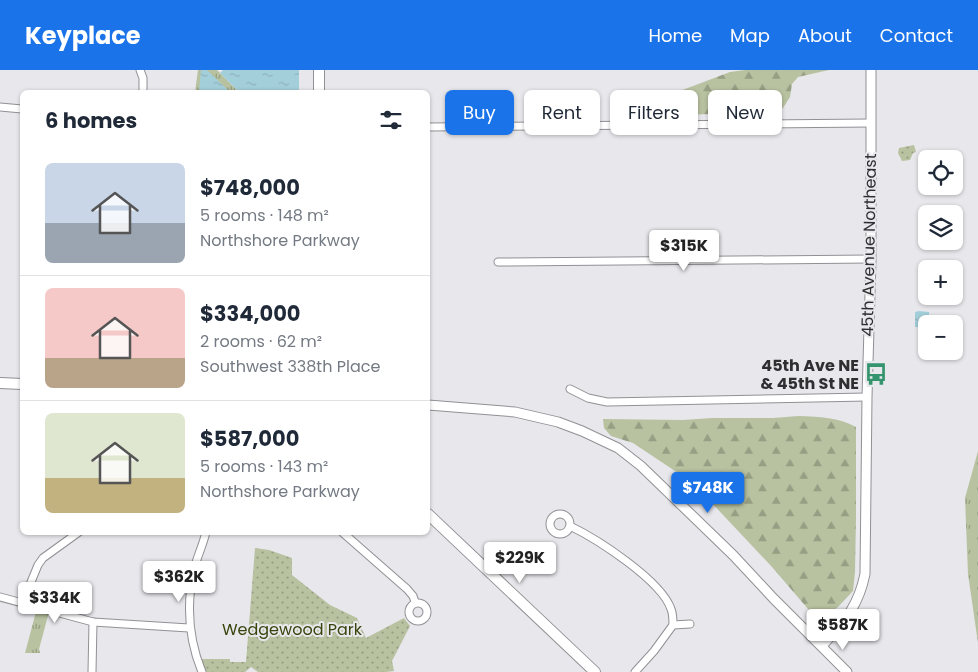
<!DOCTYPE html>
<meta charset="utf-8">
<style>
body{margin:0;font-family:Poppins,sans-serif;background:#f2f2f3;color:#1f2937;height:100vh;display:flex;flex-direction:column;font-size:19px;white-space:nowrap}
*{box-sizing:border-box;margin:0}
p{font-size:16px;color:#747a83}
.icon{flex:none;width:28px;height:28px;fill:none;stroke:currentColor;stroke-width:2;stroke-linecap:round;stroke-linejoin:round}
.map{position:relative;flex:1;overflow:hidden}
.details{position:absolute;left:20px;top:20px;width:410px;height:445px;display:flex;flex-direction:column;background:#fff;border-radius:8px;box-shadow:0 1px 4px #0004}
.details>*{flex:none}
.hud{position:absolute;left:445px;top:20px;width:458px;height:45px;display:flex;gap:10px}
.buttons{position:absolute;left:918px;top:80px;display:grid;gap:10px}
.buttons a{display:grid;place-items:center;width:45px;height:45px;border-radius:8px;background:#fff;box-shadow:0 1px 4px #0004;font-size:25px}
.price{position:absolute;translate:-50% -42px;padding:0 11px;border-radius:5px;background:#fff;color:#222;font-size:16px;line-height:32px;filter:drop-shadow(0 1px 2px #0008)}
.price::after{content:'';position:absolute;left:50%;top:30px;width:15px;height:11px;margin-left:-8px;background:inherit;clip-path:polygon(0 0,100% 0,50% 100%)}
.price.selected{background:#1a73e8;color:#fff}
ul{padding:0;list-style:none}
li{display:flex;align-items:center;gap:15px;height:125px;padding:0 25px}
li+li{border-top:1px solid #e0e1e3}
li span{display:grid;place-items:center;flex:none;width:140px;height:100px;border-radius:8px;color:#555}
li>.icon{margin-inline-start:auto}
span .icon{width:60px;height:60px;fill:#fffc;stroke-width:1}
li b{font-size:21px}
h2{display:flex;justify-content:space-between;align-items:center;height:60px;padding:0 25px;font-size:21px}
.tag{padding:0 18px;border-radius:8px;background:#fff;box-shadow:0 1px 4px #0004;font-size:18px;line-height:45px}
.tag.selected{background:#1a73e8;color:#fff}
header{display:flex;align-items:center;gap:30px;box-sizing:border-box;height:70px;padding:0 25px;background:#1a73e8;color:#fff}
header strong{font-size:24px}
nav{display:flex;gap:28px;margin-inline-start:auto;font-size:18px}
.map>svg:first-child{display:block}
</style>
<header>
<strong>Keyplace</strong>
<nav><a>Home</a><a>Map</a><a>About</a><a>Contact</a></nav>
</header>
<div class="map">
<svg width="978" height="602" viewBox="0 0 978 602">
<defs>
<pattern id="grass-tufts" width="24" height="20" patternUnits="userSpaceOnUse" patternTransform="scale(1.25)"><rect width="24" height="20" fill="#b8c2a0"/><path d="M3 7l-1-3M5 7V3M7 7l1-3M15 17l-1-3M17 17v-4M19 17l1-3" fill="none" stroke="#969e83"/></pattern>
<pattern id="forest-firs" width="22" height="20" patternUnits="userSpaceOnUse" patternTransform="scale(1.25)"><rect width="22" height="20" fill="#b8c2a0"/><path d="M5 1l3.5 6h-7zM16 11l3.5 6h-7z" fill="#969e83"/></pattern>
<pattern id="park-dots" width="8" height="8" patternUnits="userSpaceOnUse" patternTransform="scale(1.25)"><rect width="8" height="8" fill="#b8c2a0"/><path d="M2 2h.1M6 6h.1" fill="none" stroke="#969e83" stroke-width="1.8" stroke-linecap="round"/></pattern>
<pattern id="water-ripples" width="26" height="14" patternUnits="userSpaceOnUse" patternTransform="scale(1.25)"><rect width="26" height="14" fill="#a3cfda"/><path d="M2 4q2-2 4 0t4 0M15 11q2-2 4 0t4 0" fill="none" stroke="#8db2bc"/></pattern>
</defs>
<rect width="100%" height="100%" fill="#e7e7ec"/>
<!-- grass -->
<g fill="url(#grass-tufts)">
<polygon points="198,0 217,0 239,22 195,22"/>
<polygon points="978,381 978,573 968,504 965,428"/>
<polygon points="37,538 49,542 39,579 40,583 25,583"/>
</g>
<!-- forest -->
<g fill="url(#forest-firs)">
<polygon points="745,0 829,0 798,7 792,14 790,27 783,38 769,42 681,45 667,40 664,31 672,24 730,2"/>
<path d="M799,346C820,347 838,347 856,357V448L855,502L853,521L838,537L826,547L814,546L772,497L693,413L633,373L611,366L604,358L603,349L683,350L712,348H773Z"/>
</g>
<!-- park -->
<g fill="url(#park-dots)">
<polygon points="914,75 916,82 913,83 910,90 902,91 898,83 899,78"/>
<polygon points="255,478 269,480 292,488 292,505 330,535 357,548 366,568 404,548 410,556 392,591 394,601 386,602 258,602 251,597 245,602 202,602 197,589 230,589 230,592 246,592"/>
</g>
<!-- water -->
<g fill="url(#water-ripples)">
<polygon points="201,0 207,0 230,22 199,22"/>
<polygon points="223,0 299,0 299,22 239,22 220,3"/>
<polygon points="919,241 929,242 929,247 925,247 925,257 915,257 915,242"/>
</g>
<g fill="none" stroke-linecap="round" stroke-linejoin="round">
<defs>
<g id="minor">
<polyline points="140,0 143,8 143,22"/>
<polyline points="0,37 22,39"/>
<polyline points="428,57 870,53"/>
<polyline points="498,192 871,189"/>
<polyline points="570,319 588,328 607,332 867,327"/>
<circle cx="560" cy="454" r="10"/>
<path d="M570,456C597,469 661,510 671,539C673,544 673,549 673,555L654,581L635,602"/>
<polyline points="342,462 407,519 413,526 415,532"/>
<polyline points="0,527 93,552 189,558"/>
<circle cx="418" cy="542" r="9"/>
<polyline points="22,534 38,495 43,488 79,462"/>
<polyline points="673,555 690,554"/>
<polyline points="92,602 93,552"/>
<path d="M202,602C188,568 186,535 194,499C197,487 203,475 206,462"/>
</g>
<g id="tertiary">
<polyline points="428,335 515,342 558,352 582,361 618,378 641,396 733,485 774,529 847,602"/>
<path d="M822,576C844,551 858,538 865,504L867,327L871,189V0"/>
</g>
<g id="secondary">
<polyline points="319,22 319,0"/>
<polyline points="0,313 22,314"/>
<polyline points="428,444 595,602"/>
</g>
</defs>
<!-- minor casing -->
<use href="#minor" stroke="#909195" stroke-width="9"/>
<!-- tertiary casing -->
<use href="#tertiary" stroke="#909195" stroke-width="11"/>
<!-- secondary casing -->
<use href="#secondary" stroke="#909195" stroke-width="12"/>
<!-- minor -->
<use href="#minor" stroke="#fff" stroke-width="7"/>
<!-- tertiary -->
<use href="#tertiary" stroke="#fff" stroke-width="9"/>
<!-- secondary -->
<use href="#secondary" stroke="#fff" stroke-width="10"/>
</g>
<!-- icons -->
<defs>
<symbol id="bus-bare" viewBox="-9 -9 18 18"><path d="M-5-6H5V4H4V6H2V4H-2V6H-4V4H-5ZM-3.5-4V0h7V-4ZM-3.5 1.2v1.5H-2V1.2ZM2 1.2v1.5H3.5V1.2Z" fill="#34946d" stroke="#e7e7ec" stroke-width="2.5" paint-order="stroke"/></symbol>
</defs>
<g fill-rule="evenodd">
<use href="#bus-bare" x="860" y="288" width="32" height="32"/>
</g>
<g text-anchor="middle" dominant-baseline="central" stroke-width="4" stroke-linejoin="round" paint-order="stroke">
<!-- street labels -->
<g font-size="16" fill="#2f2f31" stroke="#e7e7ec">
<text transform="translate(869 175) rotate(-89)">45th Avenue Northeast</text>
</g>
<!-- poi labels -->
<g font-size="16" font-weight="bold" fill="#2f2f31" stroke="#e7e7ec" text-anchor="end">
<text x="859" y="295">45th Ave NE<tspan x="859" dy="18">&amp; 45th St NE</tspan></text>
</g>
<!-- park labels -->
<g font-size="16" fill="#38440b" stroke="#e7e7ec">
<text x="292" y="559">Wedgewood Park</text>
</g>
</g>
</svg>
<div class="buttons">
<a><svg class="icon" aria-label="locate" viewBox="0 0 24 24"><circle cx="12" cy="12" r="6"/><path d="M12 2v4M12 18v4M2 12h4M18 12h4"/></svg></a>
<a><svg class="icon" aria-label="layers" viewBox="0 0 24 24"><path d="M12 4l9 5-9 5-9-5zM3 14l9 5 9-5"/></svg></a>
<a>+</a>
<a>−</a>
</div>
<b class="price" style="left:684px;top:202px">$315K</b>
<b class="price selected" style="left:708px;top:444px">$748K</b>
<b class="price" style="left:520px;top:514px">$229K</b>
<b class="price" style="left:179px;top:533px">$362K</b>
<b class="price" style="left:55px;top:554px">$334K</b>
<b class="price" style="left:843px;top:581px">$587K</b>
<div class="hud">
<a class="tag selected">Buy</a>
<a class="tag">Rent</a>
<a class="tag">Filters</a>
<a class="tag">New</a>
</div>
<section class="details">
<h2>6 homes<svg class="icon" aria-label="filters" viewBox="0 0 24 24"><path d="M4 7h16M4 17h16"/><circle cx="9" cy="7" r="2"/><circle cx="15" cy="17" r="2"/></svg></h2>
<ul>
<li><span style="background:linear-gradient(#c9d6e8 60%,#9aa5b1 0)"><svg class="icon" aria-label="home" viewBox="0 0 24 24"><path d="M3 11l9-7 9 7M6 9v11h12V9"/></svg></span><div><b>$748,000</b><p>5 rooms · 148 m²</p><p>Northshore Parkway</p></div></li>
<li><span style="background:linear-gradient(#f6c9c9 70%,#b9a48a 0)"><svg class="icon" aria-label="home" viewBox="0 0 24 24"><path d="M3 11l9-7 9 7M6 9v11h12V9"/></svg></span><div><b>$334,000</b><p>2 rooms · 62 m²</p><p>Southwest 338th Place</p></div></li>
<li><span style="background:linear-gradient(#dfe7d0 65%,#c2b280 0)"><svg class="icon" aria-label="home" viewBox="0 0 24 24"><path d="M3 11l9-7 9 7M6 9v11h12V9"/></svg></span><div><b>$587,000</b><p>5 rooms · 143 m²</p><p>Northshore Parkway</p></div></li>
</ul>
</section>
</div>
